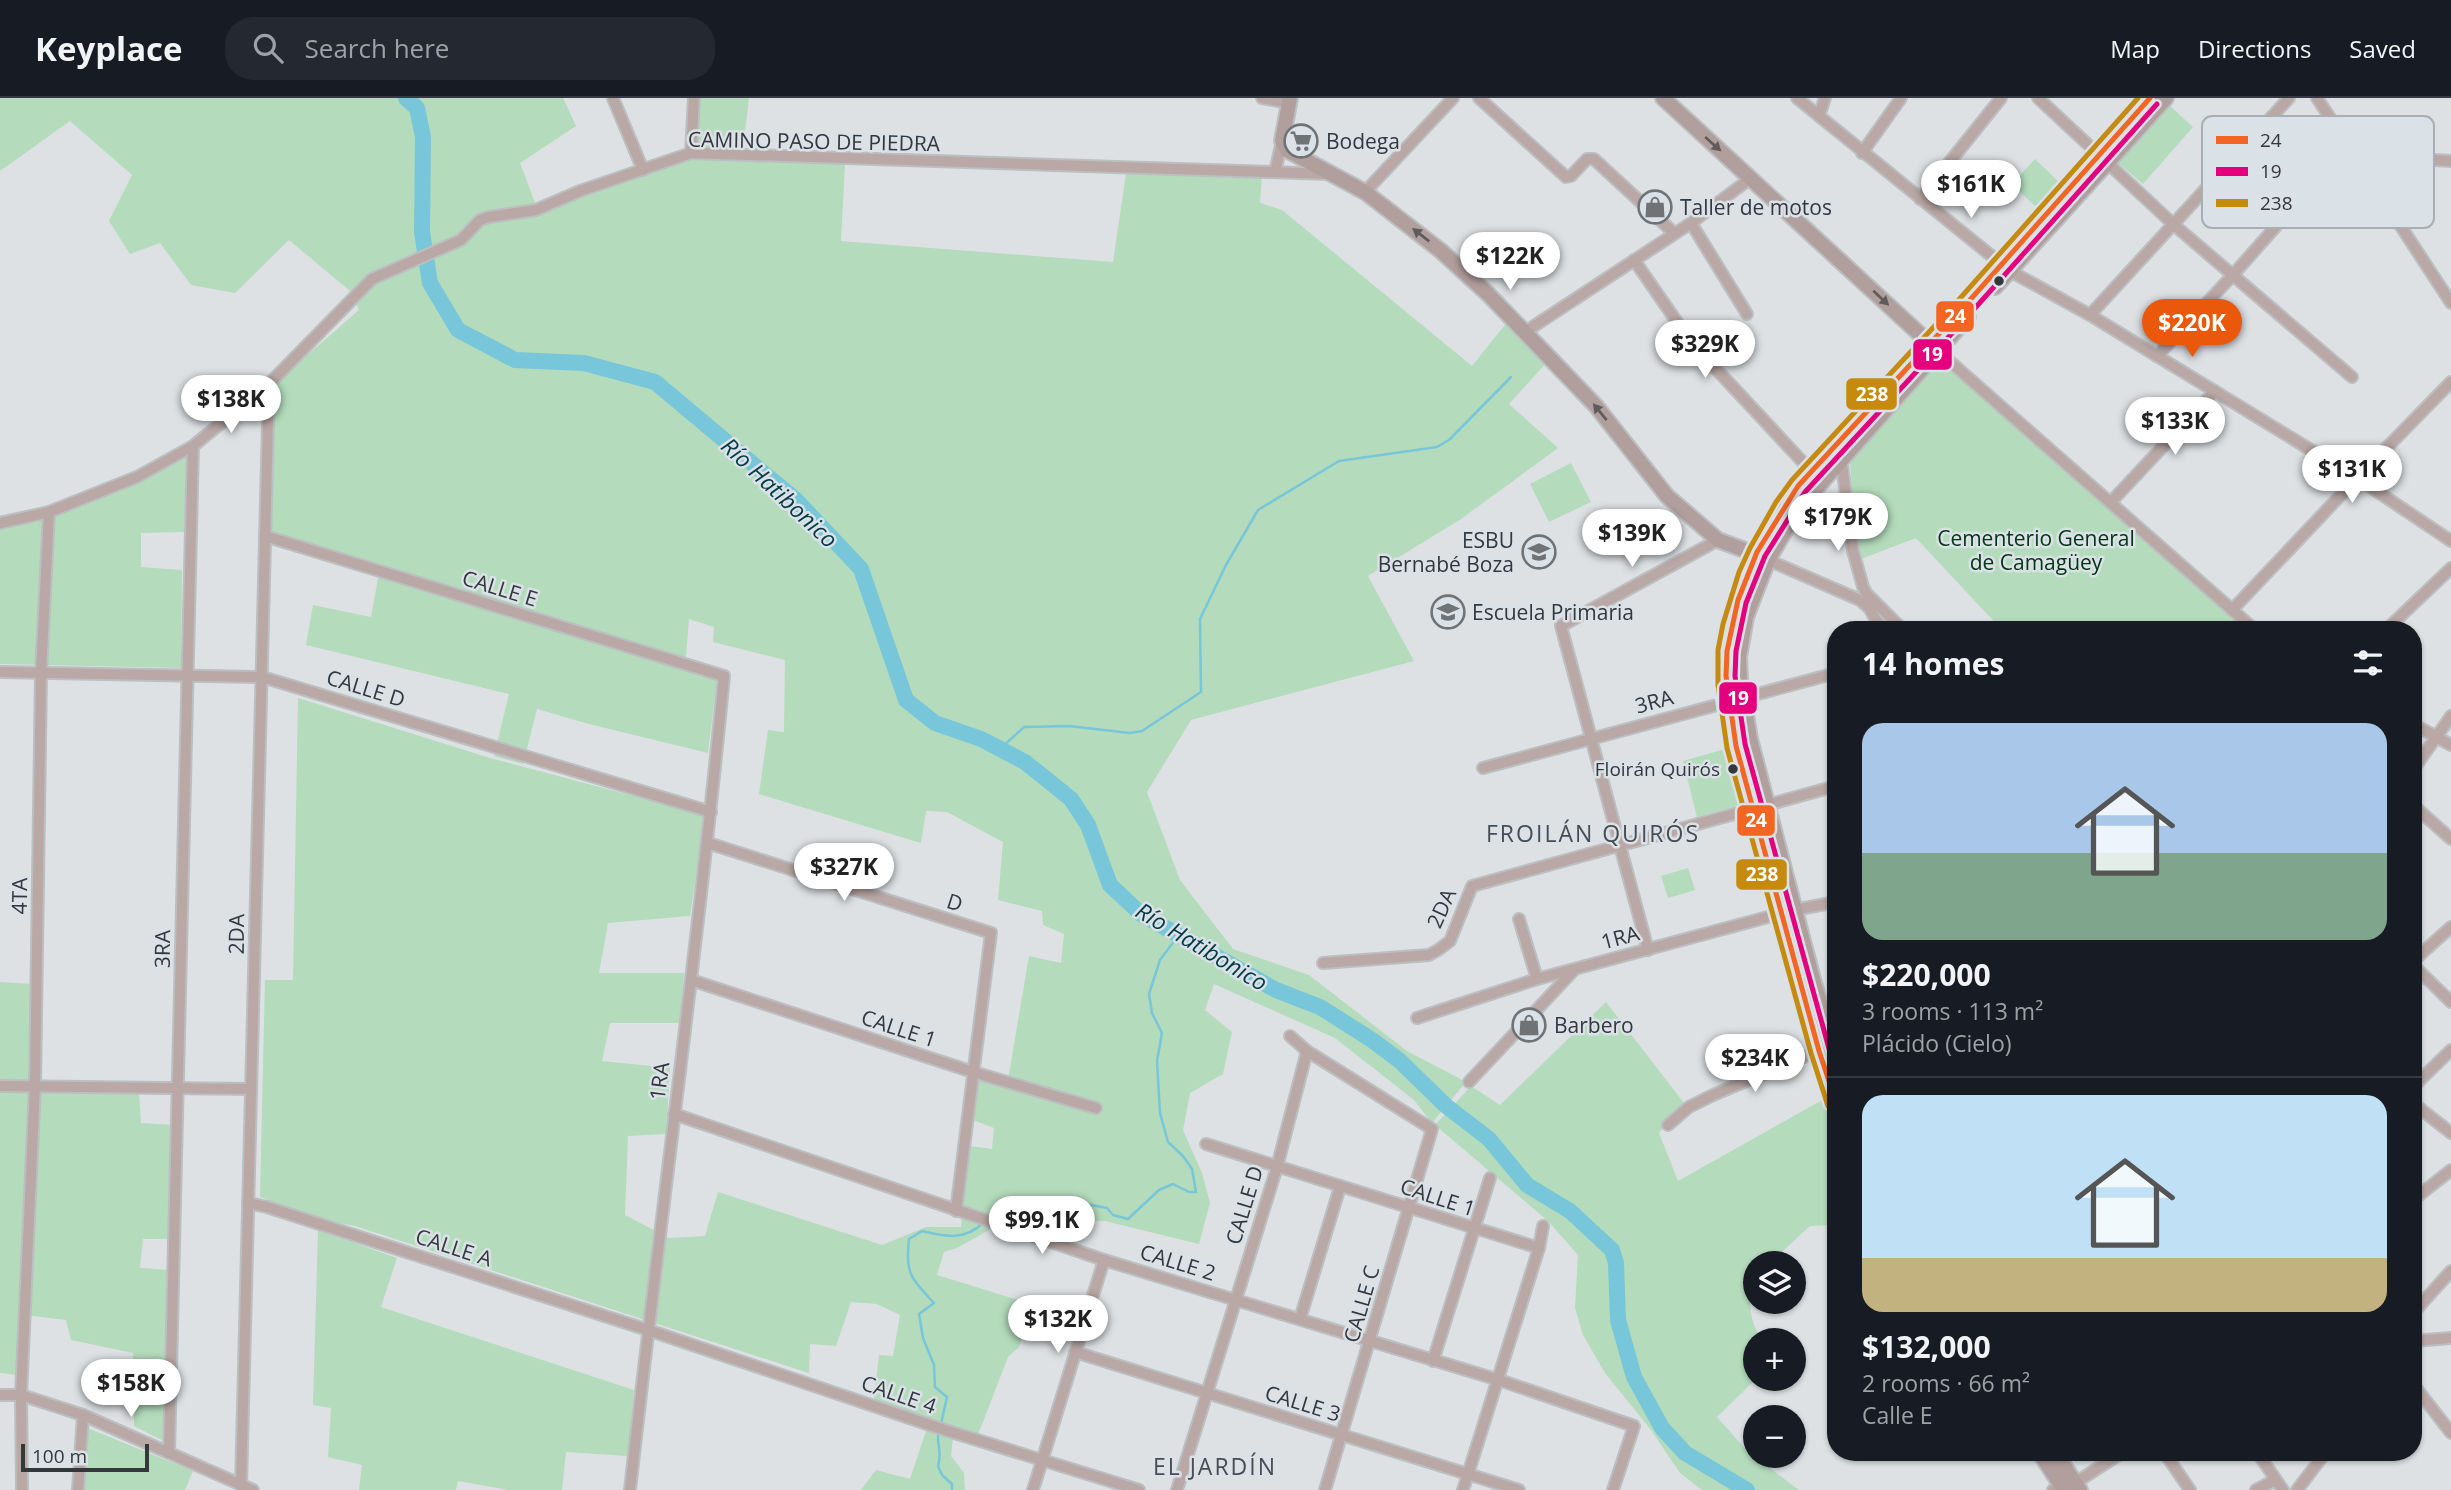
<!DOCTYPE html>
<meta charset="utf-8">
<style>
body{margin:0;font-family:"Open Sans",sans-serif;background:#242831;color:#f1f3f6;height:100vh;display:flex;flex-direction:column;font-size:26px;white-space:nowrap}
*{box-sizing:border-box;margin:0}
p{font-size:23px;color:#9ea1a6}
.icon{flex:none;width:38px;height:38px;fill:none;stroke:currentColor;stroke-width:2;stroke-linecap:round;stroke-linejoin:round}
.map{position:relative;flex:1;overflow:hidden}
.side{position:absolute;left:1827px;top:523px;width:595px;height:840px;display:flex;flex-direction:column;background:#171b24;border-radius:28px;box-shadow:0 2px 5px #0004}
.side>*{flex:none}
.controls{position:absolute;left:1743px;top:1153px;display:grid;gap:14px}
.controls a{display:grid;place-items:center;width:63px;height:63px;border-radius:50%;background:#171b24;box-shadow:0 2px 5px #0004;font-size:35px}
.scale{position:absolute;left:21px;bottom:18px;width:128px;box-sizing:border-box;padding-left:7px;border:4px solid #35383b;border-top:0;font-size:19px;line-height:24px;white-space:nowrap;color:#35383b;-webkit-text-stroke:5px #dae1e7;paint-order:stroke}
.price{position:absolute;translate:-50% -60px;padding:0 16px;border-radius:24px;background:#fff;color:#222;font-size:23px;line-height:46px;filter:drop-shadow(0 2px 4px #0008)}
.price::after{content:'';position:absolute;left:50%;top:42px;width:21px;height:16px;margin-left:-10px;background:inherit;clip-path:polygon(0 0,100% 0,50% 100%)}
.price.current{background:#ea580c;color:#fff}
ul{padding:0;list-style:none}
li{display:grid;align-content:center;gap:14px;height:371px;padding:0 35px}
li+li{border-top:2px solid #363941}
li span{display:grid;place-items:center;height:217px;border-radius:21px;color:#555}
li>.icon{margin-inline-start:auto}
span .icon{width:126px;height:126px;fill:#fffc;stroke-width:1}
li b{font-size:30px}
h2{display:flex;justify-content:space-between;align-items:center;height:84px;padding:0 35px;font-size:30px}
header{display:flex;align-items:center;gap:42px;box-sizing:border-box;height:98px;padding:0 35px;background:#171b24;border-bottom:2px solid #363941}
header strong{font-size:33px}
nav{display:flex;gap:38px;margin-inline-start:auto;font-size:24px}
.search{width:490px;height:63px;background:#242831;display:flex;align-items:center;gap:18px;box-sizing:border-box;padding:0 24px;border-radius:28px;color:#9ea1a6;font-size:26px}
.map>svg:first-child{display:block}
</style>
<header>
<strong>Keyplace</strong>
<div class="search"><svg class="icon" aria-label="search" viewBox="0 0 24 24"><circle cx="10" cy="10" r="6"/><path d="M15 15l6 6"/></svg>Search here</div>
<nav><a>Map</a><a>Directions</a><a>Saved</a></nav>
</header>
<div class="map">
<svg width="2451" height="1392" viewBox="0 0 2451 1392">
<rect width="100%" height="100%" fill="#dde1e4"/>
<!-- green -->
<g fill="#b4dbbc">
<polygon points="0,0 563,0 576,28 520,65 539,115 695,54 699,0 749,0 742,59 845,66 841,143 1113,164 1126,76 1262,77 1260,105 1282,112 1472,268 1508,223 1548,263 1509,306 1558,350 1461,421 1368,478 1414,563 1191,622 1147,694 1180,782 1233,851 1309,877 1407,953 1466,984 1432,1025 1414,1002 1335,940 1214,886 1205,912 1232,934 1223,976 1190,995 1183,1032 1202,1075 1210,1105 1199,1146 1105,1123 1078,1122 1063,1137 1005,1123 957,1150 944,1154 937,1177 1028,1205 1029,1219 1019,1249 1008,1259 976,1342 953,1339 951,1358 964,1375 965,1392 861,1392 876,1372 910,1381 927,1330 873,1309 879,1257 893,1258 900,1217 877,1206 851,1204 836,1248 810,1246 809,1275 355,1128 318,1121 260,1099 265,882 293,882 298,600 490,660 705,717 690,818 608,825 599,875 684,875 680,925 610,925 602,963 670,970 666,1036 628,1038 625,1117 669,1140 705,1138 718,1094 882,1147 926,1129 961,1129 969,1048 992,1051 994,1030 973,1022 977,981 1007,988 1029,858 1061,865 1064,836 1043,827 1042,813 998,802 1003,744 947,714 926,713 921,745 759,696 768,632 784,634 785,562 713,544 714,529 689,521 685,570 717,581 708,655 589,626 537,611 523,666 494,658 509,596 306,547 313,507 371,519 380,469 271,443 273,287 359,212 349,192 289,142 235,195 191,187 160,145 130,156 109,123 132,77 70,23 0,73"/>
<polygon points="2169,7 2193,29 2143,86 2117,64"/>
<polygon points="2035,61 2061,86 2038,111 2012,86"/>
<polygon points="1941,263 2245,532 2002,532 1916,440 1861,461 1853,412 1850,364"/>
<polygon points="190,349 184,434 141,435 141,469 182,472 181,570 0,566 0,418 49,409"/>
<polygon points="1571,365 1591,404 1549,424 1530,386"/>
<polygon points="1725,651 1740,707 1697,719 1683,663"/>
<polygon points="1688,770 1695,792 1668,800 1661,778"/>
<polygon points="0,884 33,886 31,990 139,993 141,1025 174,1027 171,1141 143,1141 140,1170 171,1172 166,1344 134,1328 133,1255 71,1242 66,1222 24,1217 18,1277 0,1275"/>
<path d="M1606,904L1684,1005L1659,1035L1678,1083L1824,1001L1836,1032V1127L1810,1128L1770,1165L1755,1166C1755,1200 1741,1208 1762,1242H1755L1756,1281L1717,1319L1748,1354L1799,1392H1702L1680,1375L1651,1332L1605,1275L1583,1237L1575,1210L1578,1157L1548,1123L1435,1027L1471,988L1500,1007Z"/>
<polygon points="318,1132 397,1160 381,1209 634,1292 628,1358 566,1354 562,1392 509,1392 458,1383 456,1392 359,1392 362,1367 328,1359 331,1310 313,1307"/>
<polygon points="85,1329 193,1373 185,1392 84,1392"/>
</g>
<g fill="none" stroke-linecap="round" stroke-linejoin="round">
<!-- stream -->
<g stroke="#77c6d9" stroke-width="2.5">
<polyline points="1000,651 1024,629 1069,628 1130,635 1142,633 1201,594 1200,521 1226,467 1258,412 1339,363 1437,349 1449,342 1511,279"/>
<path d="M989,1119L1003,1106L1020,1102C1038,1115 1052,1119 1073,1121L1086,1106L1107,1110L1113,1117L1128,1121L1159,1092L1173,1086L1189,1094H1196L1192,1071L1183,1058L1168,1044L1160,1015L1157,963L1162,935L1152,915L1149,896L1160,862L1178,838"/>
<path d="M941,1326L947,1299L935,1289L934,1267L923,1240L919,1216L934,1205C911,1180 905,1176 909,1141L922,1133C946,1139 965,1143 984,1124"/>
<path d="M939,1332C935,1345 943,1351 938,1368L942,1377L952,1386V1392"/>
</g>
<!-- river -->
<polyline stroke="#77c6d9" stroke-width="16" points="406,0 417,10 423,39 422,134 430,185 458,232 515,262 584,265 655,284 797,403 861,471 906,602 935,625 981,641 1025,664 1071,701 1088,727 1110,787 1141,816 1276,892 1320,909 1372,942 1400,963 1445,1007 1489,1041 1527,1087 1570,1113 1612,1152 1616,1165 1618,1222 1634,1279 1662,1330 1685,1355 1747,1392"/>
<defs>
<g id="minor">
<polyline points="613,0 643,72"/>
<polyline points="1262,0 1289,5"/>
<polyline points="1479,0 1566,79 1571,78 1587,61 1594,61 1674,135"/>
<polyline points="1797,0 2010,173 2090,217 2157,258 2357,380 2451,443"/>
<polyline points="2038,0 2173,126 2352,279"/>
<polyline points="2317,0 2451,205"/>
<polyline points="1819,18 1825,0"/>
<polyline points="691,55 694,0"/>
<polyline points="1862,55 1901,0"/>
<polyline points="2353,57 2451,63"/>
<polyline points="1275,74 1282,43"/>
<polyline points="1365,94 1453,0"/>
<polyline points="1920,101 2001,0"/>
<polyline points="1691,125 1747,216"/>
<polyline points="1634,162 1691,244 1812,374"/>
<polyline points="2090,217 2289,0"/>
<polyline points="1525,234 1691,125 1751,80"/>
<polyline points="1938,253 2255,532"/>
<polyline points="2157,258 2232,178 2347,48"/>
<polyline points="1841,359 1853,453 1863,489 1867,496 1903,532"/>
<polyline points="2111,404 2215,293"/>
<polyline points="0,425 49,414 137,379 193,348 269,286 372,181 461,142 480,122 489,119 536,112 580,93 691,55 1329,76"/>
<path d="M265,438L724,578C698,850 660,1121 630,1392"/>
<polyline points="1768,462 1860,502 1869,510 1882,532"/>
<polyline points="2232,512 2357,380 2451,284"/>
<polyline points="2386,532 2451,470"/>
<polyline points="0,574 262,579 711,714"/>
<polyline points="2413,626 2451,647"/>
<polyline points="1483,670 1836,575"/>
<polyline points="2413,672 2451,618"/>
<polyline points="2413,707 2451,741"/>
<polyline points="708,745 991,835 956,1113"/>
<polyline points="1519,821 1537,881"/>
<polyline points="1648,852 1561,528 1718,442"/>
<polyline points="2413,863 2451,829"/>
<polyline points="1323,865 1429,857 1438,852 1450,843 1472,788 1836,688"/>
<polyline points="2413,867 2451,904"/>
<polyline points="691,882 973,974 1096,1010"/>
<polyline points="1417,920 1537,881 1794,812 1836,804"/>
<polyline points="1290,938 1307,953 1432,1031 1325,1392"/>
<polyline points="1469,984 1574,872"/>
<polyline points="0,988 251,991"/>
<polyline points="2413,989 2451,952"/>
<polyline points="2413,1005 2451,1035"/>
<polyline points="674,1016 1104,1162 1499,1282 1634,1328 1613,1392"/>
<polyline points="1668,1027 1689,1009 1713,997 1825,950"/>
<polyline points="1206,1046 1539,1150"/>
<polyline points="2413,1102 2451,1072"/>
<polyline points="248,1105 267,1109 648,1232 945,1332 1139,1392"/>
<polyline points="2413,1215 2451,1173"/>
<polyline points="1300,1221 1340,1089"/>
<polyline points="2413,1243 2451,1240"/>
<polyline points="1075,1254 1519,1392"/>
<polyline points="1433,1263 1490,1080"/>
<polyline points="2413,1286 2451,1335"/>
<polyline points="0,1297 21,1297 83,1317 253,1392"/>
<polyline points="2164,1354 2190,1392"/>
<polyline points="2257,1354 2283,1392"/>
<polyline points="169,1355 193,348"/>
<polyline points="241,1388 269,286"/>
<polyline points="22,1392 21,1297 35,988 41,575 49,414"/>
<polyline points="78,1392 83,1317"/>
<polyline points="1033,1392 1104,1162"/>
<polyline points="1177,1392 1277,1069 1307,953"/>
<polyline points="1463,1392 1539,1150 1543,1128"/>
<polyline points="2053,1392 2075,1385 2123,1354"/>
<polyline points="2256,1392 2275,1382"/>
<polyline points="2297,1392 2326,1354"/>
</g>
<g id="major">
<polyline points="1290,0 1282,43 1287,52 1365,94 1441,153 1488,196 1596,308 1667,398 1718,442 1763,459"/>
<polyline points="1663,0 1937,252"/>
<polyline points="1995,189 2166,0"/>
<polyline points="1836,961 1814,885 1750,641 1740,581 1739,559 1746,519 1768,462 1797,412 1968,219"/>
<path d="M1836,1005L1819,953L1736,648C1732,625 1726,602 1726,578C1725,510 1758,442 1798,388L1961,212L2150,0"/>
<polyline points="2039,1354 2064,1392"/>
<polyline points="2055,1354 2080,1392"/>
</g>
</defs>
<!-- minor casing -->
<use href="#minor" stroke="#bcbfc1" stroke-width="14"/>
<!-- major casing -->
<use href="#major" stroke="#bcbfc1" stroke-width="18"/>
<!-- minor -->
<use href="#minor" stroke="#b9a8a5" stroke-width="10"/>
<!-- major -->
<use href="#major" stroke="#b19f9d" stroke-width="14"/>
<defs>
<polyline id="bus-1" points="1836,1004 1819,953 1736,648 1726,578 1727,553 1738,502 1757,454 1798,388 1961,212 2150,0"/>
<polyline id="bus-2" points="1836,976 1745,646 1735,578 1736,553 1746,505 1765,458 1805,394 1968,218 2157,6"/>
<polyline id="bus-3" points="1828,1008 1811,955 1727,650 1718,587 1718,552 1723,526 1739,474 1750,450 1776,404 1792,382 1955,206 2138,0"/>
</defs>
<!-- bus-1 casing -->
<use href="#bus-1" stroke="#dae1e7" stroke-width="10"/>
<!-- bus-2 casing -->
<use href="#bus-2" stroke="#dae1e7" stroke-width="10"/>
<!-- bus-3 casing -->
<use href="#bus-3" stroke="#dae1e7" stroke-width="10"/>
<!-- bus-1 -->
<use href="#bus-1" stroke="#f26522" stroke-width="5"/>
<!-- bus-2 -->
<use href="#bus-2" stroke="#e5007d" stroke-width="5"/>
<!-- bus-3 -->
<use href="#bus-3" stroke="#c68a0f" stroke-width="5"/>
</g>
<!-- one-way arrows -->
<defs><path id="oneway-solid" d="M-6-.8H1V-3.2L6.5 0L1 3.2V.8H-6Z" transform="scale(1.75)"/></defs>
<g fill="#605c5d">
<use href="#oneway-solid" transform="translate(1713 46) rotate(42)"/>
<use href="#oneway-solid" transform="translate(1421 137) rotate(-142)"/>
<use href="#oneway-solid" transform="translate(1881 200) rotate(43)"/>
<use href="#oneway-solid" transform="translate(1600 314) rotate(-129)"/>
</g>
<!-- icons -->
<defs>
<symbol id="supermarket-ring" viewBox="-11 -11 22 22"><circle r="9.5" fill="#dae1e7" stroke="#707376" stroke-width="1.5"/><path d="M-6-5.5h2.5l.6 2H6L4.5 2H-2.5L-4.4-4H-6ZM-1.5 3.2a1.3 1.3 0 1 0 .1 0ZM3 3.2a1.3 1.3 0 1 0 .1 0Z" fill="#707376"/></symbol>
<symbol id="shop-ring" viewBox="-11 -11 22 22"><circle r="9.5" fill="#dae1e7" stroke="#707376" stroke-width="1.5"/><path d="M-5-2.5h2.3a2.7 3.5 0 0 1 5.4 0H5L5.5 6h-11ZM-1.5-2.5h3a1.5 2.3 0 0 0-3 0Z" fill="#707376"/></symbol>
<symbol id="school-ring" viewBox="-11 -11 22 22"><circle r="9.5" fill="#dae1e7" stroke="#707376" stroke-width="1.5"/><path d="M0-5L7-2L0 1L-7-2ZM-4 1L0 2.5L4 1V4Q0 6-4 4Z" fill="#707376"/></symbol>
</defs>
<g fill-rule="evenodd">
<use href="#supermarket-ring" x="1282" y="24" width="38" height="38"/>
<use href="#shop-ring" x="1636" y="90" width="38" height="38"/>
<use href="#school-ring" x="1520" y="435" width="38" height="38"/>
<use href="#school-ring" x="1429" y="495" width="38" height="38"/>
<use href="#shop-ring" x="1510" y="908" width="38" height="38"/>
</g>
<!-- markers -->
<g fill="#35383b" stroke="#dae1e7" stroke-width="2.5">
<circle cx="1999" cy="183" r="6"/>
<circle cx="1733" cy="671" r="6"/>
</g>
<g text-anchor="middle" dominant-baseline="central" stroke-width="5" stroke-linejoin="round" paint-order="stroke">
<!-- bus labels -->
<g font-size="19" fill="#35383b" stroke="#dae1e7" text-anchor="end">
<text x="1720" y="671">Floirán Quirós</text>
</g>
<!-- street labels -->
<g font-size="21" fill="#35383b" stroke="#dae1e7">
<text transform="translate(814 43) rotate(1)">CAMINO PASO DE PIEDRA</text>
<text transform="translate(500 490) rotate(17)">CALLE E</text>
<text transform="translate(366 590) rotate(17)">CALLE D</text>
<text transform="translate(1654 603) rotate(-15)">3RA</text>
<text transform="translate(19 798) rotate(-89)">4TA</text>
<text transform="translate(955 804) rotate(18)">D</text>
<text transform="translate(1441 810) rotate(-66)">2DA</text>
<text transform="translate(236 836) rotate(-89)">2DA</text>
<text transform="translate(1620 839) rotate(-15)">1RA</text>
<text transform="translate(162 851) rotate(-89)">3RA</text>
<text transform="translate(899 930) rotate(18)">CALLE 1</text>
<text transform="translate(659 983) rotate(-83)">1RA</text>
<text transform="translate(1438 1099) rotate(18)">CALLE 1</text>
<text transform="translate(1244 1107) rotate(-73)">CALLE D</text>
<text transform="translate(454 1149) rotate(18)">CALLE A</text>
<text transform="translate(1178 1164) rotate(17)">CALLE 2</text>
<text transform="translate(1361 1206) rotate(-74)">CALLE C</text>
<text transform="translate(899 1296) rotate(19)">CALLE 4</text>
<text transform="translate(1303 1305) rotate(17)">CALLE 3</text>
</g>
<!-- poi labels -->
<g font-size="21" fill="#35383b" stroke="#dae1e7" text-anchor="start">
<text x="1326" y="43">Bodega</text>
<text x="1680" y="109">Taller de motos</text>
<text x="1514" y="442" text-anchor="end">ESBU<tspan x="1514" dy="24">Bernabé Boza</tspan></text>
<text x="1472" y="514">Escuela Primaria</text>
<text x="1554" y="927">Barbero</text>
</g>
<!-- park labels -->
<g font-size="21" fill="#023511" stroke="#dae1e7">
<text x="2036" y="440">Cementerio General<tspan x="2036" dy="24">de Camagüey</tspan></text>
</g>
<!-- water labels -->
<g font-size="23" font-style="italic" fill="#063b46" stroke="#dae1e7">
<text transform="translate(780 394) rotate(43)">Río Hatibonico</text>
<text transform="translate(1202 848) rotate(31)">Río Hatibonico</text>
</g>
<!-- neighbourhood labels -->
<g font-size="23" letter-spacing="2" fill="#474d52" stroke="#dae1e7">
<text x="1593" y="735">FROILÁN QUIRÓS</text>
<text x="1215" y="1368">EL JARDÍN</text>
</g>
</g>
<!-- legend -->
<rect x="2202" y="18" width="232" height="112" rx="10" fill="#dae1e7" stroke="#a8aeb3" stroke-width="2"/>
<rect x="2216" y="38" width="32" height="8" fill="#f26522"/>
<rect x="2216" y="69" width="32" height="9" fill="#e5007d"/>
<rect x="2216" y="101" width="32" height="8" fill="#c68a0f"/>
<g font-size="19" fill="#35383b">
<text x="2260" y="49">24</text>
<text x="2260" y="80">19</text>
<text x="2260" y="112">238</text>
</g>
<g stroke="#dae1e7" stroke-width="2.5">
<rect x="1935" y="202" width="40" height="33" rx="7" fill="#f26522"/>
<rect x="1912" y="240" width="41" height="33" rx="7" fill="#e5007d"/>
<rect x="1845" y="279" width="53" height="34" rx="7" fill="#c68a0f"/>
<rect x="1718" y="583" width="40" height="34" rx="7" fill="#e5007d"/>
<rect x="1736" y="706" width="40" height="33" rx="7" fill="#f26522"/>
<rect x="1735" y="760" width="53" height="33" rx="7" fill="#c68a0f"/>
</g>
<g font-size="19" text-anchor="middle" font-weight="bold" fill="#fff">
<text x="1955" y="225">24</text>
<text x="1932" y="263">19</text>
<text x="1872" y="303">238</text>
<text x="1738" y="607">19</text>
<text x="1756" y="729">24</text>
<text x="1762" y="783">238</text>
</g>
</svg>
<div class="controls">
<a><svg class="icon" aria-label="layers" viewBox="0 0 24 24"><path d="M12 4l9 5-9 5-9-5zM3 14l9 5 9-5"/></svg></a>
<a>+</a>
<a>−</a>
</div>
<div class="scale">100 m</div>
<b class="price" style="left:1971px;top:122px">$161K</b>
<b class="price" style="left:1510px;top:194px">$122K</b>
<b class="price current" style="left:2192px;top:261px">$220K</b>
<b class="price" style="left:1705px;top:282px">$329K</b>
<b class="price" style="left:231px;top:337px">$138K</b>
<b class="price" style="left:2175px;top:359px">$133K</b>
<b class="price" style="left:2352px;top:407px">$131K</b>
<b class="price" style="left:1838px;top:455px">$179K</b>
<b class="price" style="left:1632px;top:471px">$139K</b>
<b class="price" style="left:844px;top:805px">$327K</b>
<b class="price" style="left:1755px;top:996px">$234K</b>
<b class="price" style="left:1042px;top:1158px">$99.1K</b>
<b class="price" style="left:1058px;top:1257px">$132K</b>
<b class="price" style="left:131px;top:1321px">$158K</b>
<section class="side">
<h2>14 homes<svg class="icon" aria-label="filters" viewBox="0 0 24 24"><path d="M4 7h16M4 17h16"/><circle cx="9" cy="7" r="2"/><circle cx="15" cy="17" r="2"/></svg></h2>
<ul>
<li><span style="background:linear-gradient(#a9c7e8 60%,#7fa58c 0)"><svg class="icon" aria-label="home" viewBox="0 0 24 24"><path d="M3 11l9-7 9 7M6 9v11h12V9"/></svg></span><div><b>$220,000</b><p>3 rooms · 113 m²</p><p>Plácido (Cielo)</p></div></li>
<li><span style="background:linear-gradient(#bfe0f5 75%,#c2b280 0)"><svg class="icon" aria-label="home" viewBox="0 0 24 24"><path d="M3 11l9-7 9 7M6 9v11h12V9"/></svg></span><div><b>$132,000</b><p>2 rooms · 66 m²</p><p>Calle E</p></div></li>
</ul>
</section>
</div>
